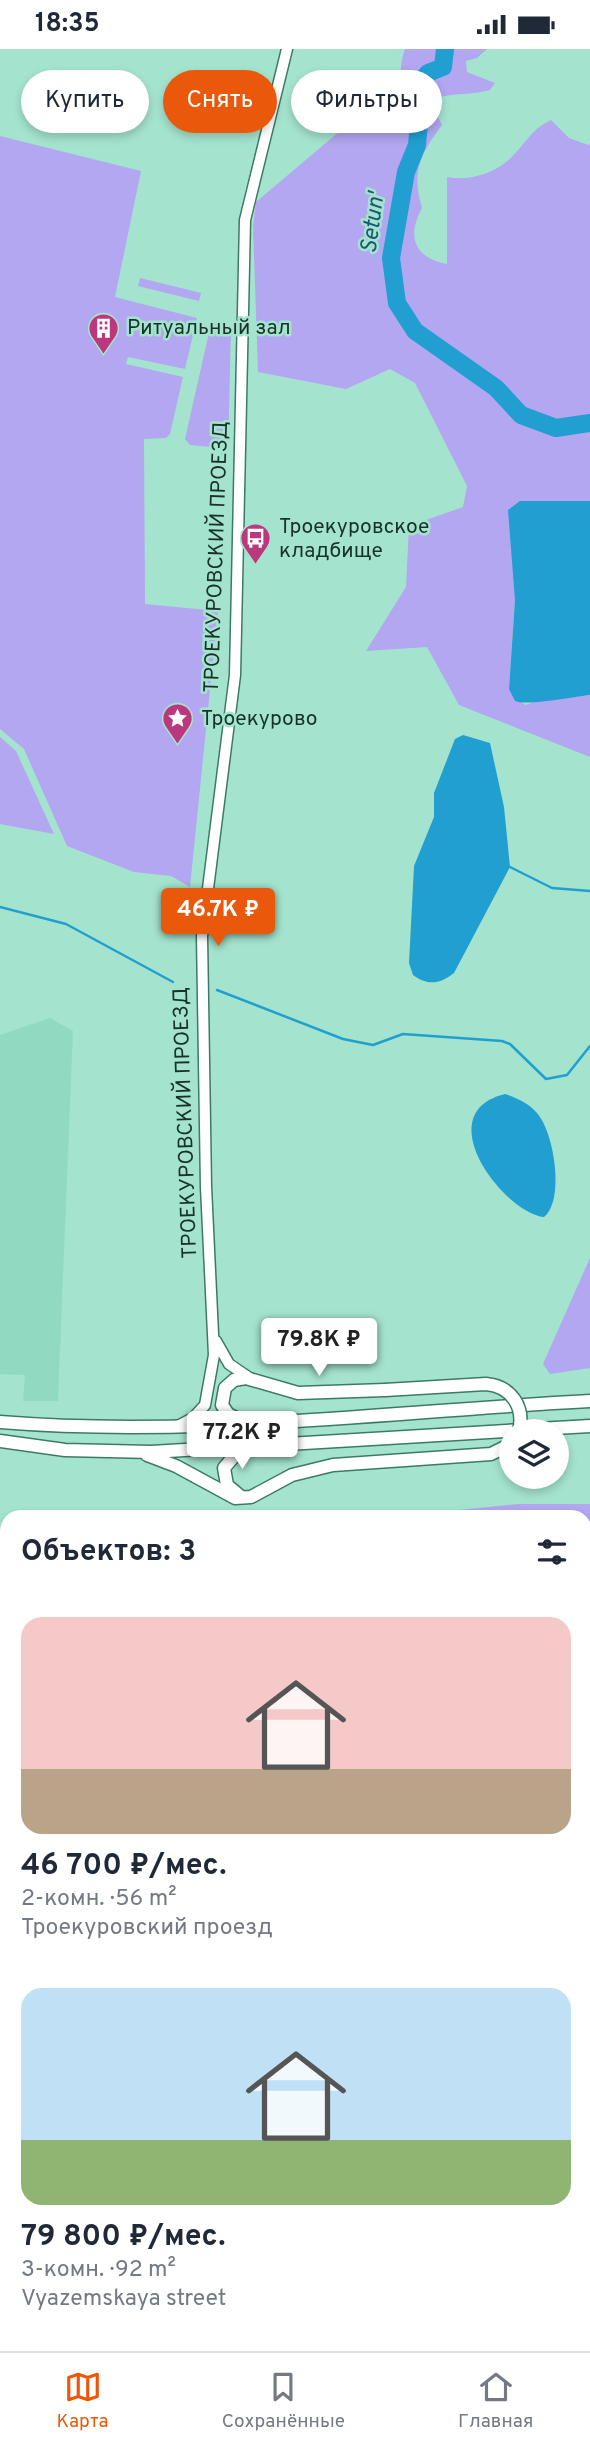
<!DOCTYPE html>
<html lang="ru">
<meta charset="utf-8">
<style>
body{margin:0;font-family:Overpass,sans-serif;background:#f2f2f3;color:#1f2937;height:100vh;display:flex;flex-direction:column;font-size:26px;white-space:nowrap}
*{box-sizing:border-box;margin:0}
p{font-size:23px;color:#747a83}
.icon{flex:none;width:38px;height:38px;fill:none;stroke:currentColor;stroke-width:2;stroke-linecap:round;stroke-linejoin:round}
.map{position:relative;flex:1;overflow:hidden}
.drawer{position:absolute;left:0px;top:1461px;width:592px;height:842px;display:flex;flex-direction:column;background:#fff;border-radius:21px 21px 0 0;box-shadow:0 4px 10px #0003}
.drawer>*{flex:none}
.top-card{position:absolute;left:21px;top:21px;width:550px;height:63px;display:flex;gap:14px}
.buttons{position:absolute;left:499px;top:1370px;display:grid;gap:14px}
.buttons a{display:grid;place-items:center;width:70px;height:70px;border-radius:50%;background:#fff;box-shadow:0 4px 10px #0003;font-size:35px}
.price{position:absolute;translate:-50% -60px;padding:0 16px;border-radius:7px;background:#fff;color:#222;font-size:23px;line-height:46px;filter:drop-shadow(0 2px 4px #0008)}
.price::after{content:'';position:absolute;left:50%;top:42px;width:21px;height:16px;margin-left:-10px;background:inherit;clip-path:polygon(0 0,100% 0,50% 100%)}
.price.active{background:#ea580c;color:#fff}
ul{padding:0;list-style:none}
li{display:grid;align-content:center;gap:14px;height:371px;padding:0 21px}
li span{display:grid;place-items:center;height:217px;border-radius:21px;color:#555}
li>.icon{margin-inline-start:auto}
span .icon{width:126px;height:126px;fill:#fffc;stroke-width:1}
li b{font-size:30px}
h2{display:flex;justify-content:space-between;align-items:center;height:84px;padding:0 21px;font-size:30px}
.chip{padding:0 24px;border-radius:32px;background:#fff;box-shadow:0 4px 10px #0003;font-size:24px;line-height:63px}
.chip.active{background:#ea580c;color:#fff}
.status{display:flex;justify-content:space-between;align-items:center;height:49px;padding:0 35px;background:#fff;direction:ltr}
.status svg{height:19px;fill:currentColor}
.tab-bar{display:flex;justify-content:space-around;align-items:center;height:98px;border-top:2px solid #e0e1e3;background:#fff;font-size:19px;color:#747a83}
.tab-bar a{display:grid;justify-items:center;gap:4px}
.tab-bar .active{color:#ea580c}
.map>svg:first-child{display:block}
</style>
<div class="status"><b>18:35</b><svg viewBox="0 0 49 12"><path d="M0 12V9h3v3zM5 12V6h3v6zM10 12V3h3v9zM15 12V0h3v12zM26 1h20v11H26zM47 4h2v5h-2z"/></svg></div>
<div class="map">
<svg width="590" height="2302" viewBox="0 0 590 2302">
<rect width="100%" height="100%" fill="#a4e4ce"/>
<!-- built -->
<g fill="#91dac1">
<polygon points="50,969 73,982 58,1352 23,1352 25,1326 0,1325 0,986"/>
<polygon points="0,1964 7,1975 7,2296 210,2296 214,2302 0,2302"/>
<polygon points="590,2229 590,2302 521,2302 524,2296 584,2296 585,2230"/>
<polygon points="373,2296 492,2296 491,2302 363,2302"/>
</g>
<!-- green -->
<g fill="#b2a7f0">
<path d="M405,0H487L477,9L466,12L467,23L495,34L490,41C472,46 454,44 436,49L434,61L442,76C420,106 411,122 422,159C406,188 415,209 447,215V128C466,132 490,126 506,113C523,100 529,81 551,71L569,89L588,96L590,94V452L573,453L515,551L509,640L525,656L544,650L590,646V708L459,656L427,598L366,602L406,538L409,477L463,458L467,437L415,334L390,320L346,340L258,323L253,177L256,153L353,71L374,73C421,39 391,42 405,0Z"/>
<polygon points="0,87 141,122 115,248 197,269 185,320 128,308 126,315 183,328 170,385 166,389 144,390 145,555 218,562 190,838 171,827 134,823 67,797 24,700 0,680"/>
<polygon points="140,229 201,244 199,252 138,237"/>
<polygon points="214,274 229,277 231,280 228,403 221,408 221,399 190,396 185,390 210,279"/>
<polygon points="0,688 16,702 54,785 0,775"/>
<polygon points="590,1209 590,1319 550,1325 543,1315"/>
<polygon points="518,1455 590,1455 590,2059 584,2051 584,1468 392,1468"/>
<polygon points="0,1514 7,1514 7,1791 0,1780"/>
</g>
<!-- water -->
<g fill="#219fd1">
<path d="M520,452H590V646C572,648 528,657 515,652L509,640L515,551L508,461Z"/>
<path d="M463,686L490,694L504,758L510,818L454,924C440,935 428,937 413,926L409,914L414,817L434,768V744L455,690Z"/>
<path d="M505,1045C517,1049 528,1054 537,1064C554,1083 565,1151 544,1168C504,1164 427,1064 505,1045Z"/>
</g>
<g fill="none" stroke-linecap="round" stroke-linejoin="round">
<!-- stream -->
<g stroke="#219fd1" stroke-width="2.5">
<polyline points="510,818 552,839 590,842"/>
<polyline points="0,858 66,875 173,933"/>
<polyline points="217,941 343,990 373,996 403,985 502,992 510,995 546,1030 567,1026 590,997"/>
</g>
<!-- river -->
<g stroke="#219fd1" stroke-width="18">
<polyline points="445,0 443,18 428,24 423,30 417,96 406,123 391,209 397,254 415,282 496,339 521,366 556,379 590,374"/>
<polyline points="584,1646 590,1635"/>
<polyline points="584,1757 590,1768"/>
</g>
<defs>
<g id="tertiary">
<polyline points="216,1292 229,1315 251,1330"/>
<polyline points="178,1377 193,1369 205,1356 214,1306 206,1138 202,887 235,626 245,171 287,0"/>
</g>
<g id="secondary">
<path d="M0,1373C197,1389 393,1362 590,1352"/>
<polyline points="244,1373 228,1365 222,1356 225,1339 234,1331 246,1329 298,1344 385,1341"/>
<polyline points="0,1392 65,1401 151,1403 590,1377"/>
<polyline points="147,1406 176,1417 235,1449 251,1448 292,1426 333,1416 491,1405 511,1395"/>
<polyline points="240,1447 227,1436 224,1419 235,1406 247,1400"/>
<polyline points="0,1873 7,1885"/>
<polyline points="0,1913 7,1925"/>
<polyline points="238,2296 242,2302"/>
<polyline points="259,2296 263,2302"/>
</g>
</defs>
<!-- tertiary casing -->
<use href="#tertiary" stroke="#3c7a67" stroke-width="13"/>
<!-- secondary casing -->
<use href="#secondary" stroke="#3c7a67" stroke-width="15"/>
<!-- tertiary -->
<use href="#tertiary" stroke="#fff" stroke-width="10"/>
<!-- secondary -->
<use href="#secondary" stroke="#fff" stroke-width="12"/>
<defs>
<path id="secondary-bridge" d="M385,1341L486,1335C511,1337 525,1358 519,1382"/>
</defs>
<!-- secondary-bridge casing -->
<use href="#secondary-bridge" stroke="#3c7a67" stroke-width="15" stroke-linecap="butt"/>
<!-- secondary-bridge -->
<use href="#secondary-bridge" stroke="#fff" stroke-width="12"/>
</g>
<!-- icons -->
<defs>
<symbol id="building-pin" viewBox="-11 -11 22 30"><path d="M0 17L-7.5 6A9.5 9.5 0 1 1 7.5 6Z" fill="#bb387f" stroke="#a4e4ce"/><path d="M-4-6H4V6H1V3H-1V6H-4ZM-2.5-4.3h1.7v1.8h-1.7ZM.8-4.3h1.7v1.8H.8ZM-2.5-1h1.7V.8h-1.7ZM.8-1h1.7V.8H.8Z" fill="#fff"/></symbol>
<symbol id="bus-pin" viewBox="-11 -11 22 30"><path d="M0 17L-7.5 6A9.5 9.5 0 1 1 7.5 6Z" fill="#bb387f" stroke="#a4e4ce"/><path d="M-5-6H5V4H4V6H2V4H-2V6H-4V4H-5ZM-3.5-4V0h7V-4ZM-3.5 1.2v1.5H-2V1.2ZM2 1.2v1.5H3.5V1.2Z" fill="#fff"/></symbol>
<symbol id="sight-pin" viewBox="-11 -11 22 30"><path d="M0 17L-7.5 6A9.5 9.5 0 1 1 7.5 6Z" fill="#bb387f" stroke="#a4e4ce"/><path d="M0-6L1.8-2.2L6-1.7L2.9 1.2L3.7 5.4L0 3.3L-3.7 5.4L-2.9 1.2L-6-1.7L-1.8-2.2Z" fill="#fff"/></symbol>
</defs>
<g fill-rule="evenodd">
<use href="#building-pin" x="86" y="262" width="35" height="47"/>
<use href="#bus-pin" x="238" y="472" width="35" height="47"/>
<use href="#sight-pin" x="160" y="652" width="35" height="47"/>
</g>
<g text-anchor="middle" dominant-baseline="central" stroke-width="5" stroke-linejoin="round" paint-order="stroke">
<!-- poi labels -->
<g font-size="21" fill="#18322a" stroke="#a4e4ce" text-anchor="start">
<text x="127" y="279">Ритуальный зал</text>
<text x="279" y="478">Троекуровское<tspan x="279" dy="24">кладбище</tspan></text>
<text x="201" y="670">Троекурово</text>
</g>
<!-- street labels -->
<g font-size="21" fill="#18322a" stroke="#a4e4ce">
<text transform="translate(217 508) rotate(-88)">ТРОЕКУРОВСКИЙ ПРОЕЗД</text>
<text transform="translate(186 1074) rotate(-92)">ТРОЕКУРОВСКИЙ ПРОЕЗД</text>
</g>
<!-- water labels -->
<g font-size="23" font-style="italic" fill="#1b5873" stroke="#a4e4ce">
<text transform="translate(374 174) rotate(-82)">Setun'</text>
</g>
</g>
</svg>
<div class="buttons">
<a><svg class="icon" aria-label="layers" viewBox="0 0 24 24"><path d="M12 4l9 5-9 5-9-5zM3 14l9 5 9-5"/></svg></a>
</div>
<b class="price active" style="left:218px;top:899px">46.7K ₽</b>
<b class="price" style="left:319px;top:1329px">79.8K ₽</b>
<b class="price" style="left:242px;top:1422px">77.2K ₽</b>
<div class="top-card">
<a class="chip">Купить</a>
<a class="chip active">Снять</a>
<a class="chip">Фильтры</a>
</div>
<section class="drawer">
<h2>Объектов: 3<svg class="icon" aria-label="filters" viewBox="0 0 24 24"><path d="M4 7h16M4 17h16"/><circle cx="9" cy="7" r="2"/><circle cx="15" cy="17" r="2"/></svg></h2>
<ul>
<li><span style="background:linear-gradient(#f6c9c9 70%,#b9a48a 0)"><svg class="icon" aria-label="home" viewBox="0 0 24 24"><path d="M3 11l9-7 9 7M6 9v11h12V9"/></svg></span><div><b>46 700 ₽/мес.</b><p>2-комн. · 56 m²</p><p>Троекуровский проезд</p></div></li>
<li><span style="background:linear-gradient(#bfe0f5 70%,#8fb573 0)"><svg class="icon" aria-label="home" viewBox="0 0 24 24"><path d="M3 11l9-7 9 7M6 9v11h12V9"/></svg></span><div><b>79 800 ₽/мес.</b><p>3-комн. · 92 m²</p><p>Vyazemskaya street</p></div></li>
</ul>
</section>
</div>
<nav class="tab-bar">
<a class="active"><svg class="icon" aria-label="map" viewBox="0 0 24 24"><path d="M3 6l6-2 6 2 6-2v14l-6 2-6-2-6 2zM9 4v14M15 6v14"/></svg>Карта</a>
<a><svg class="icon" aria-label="saved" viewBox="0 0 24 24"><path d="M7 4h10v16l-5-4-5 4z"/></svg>Сохранённые</a>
<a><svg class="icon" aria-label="home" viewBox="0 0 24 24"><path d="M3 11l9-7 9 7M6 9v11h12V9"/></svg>Главная</a>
</nav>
